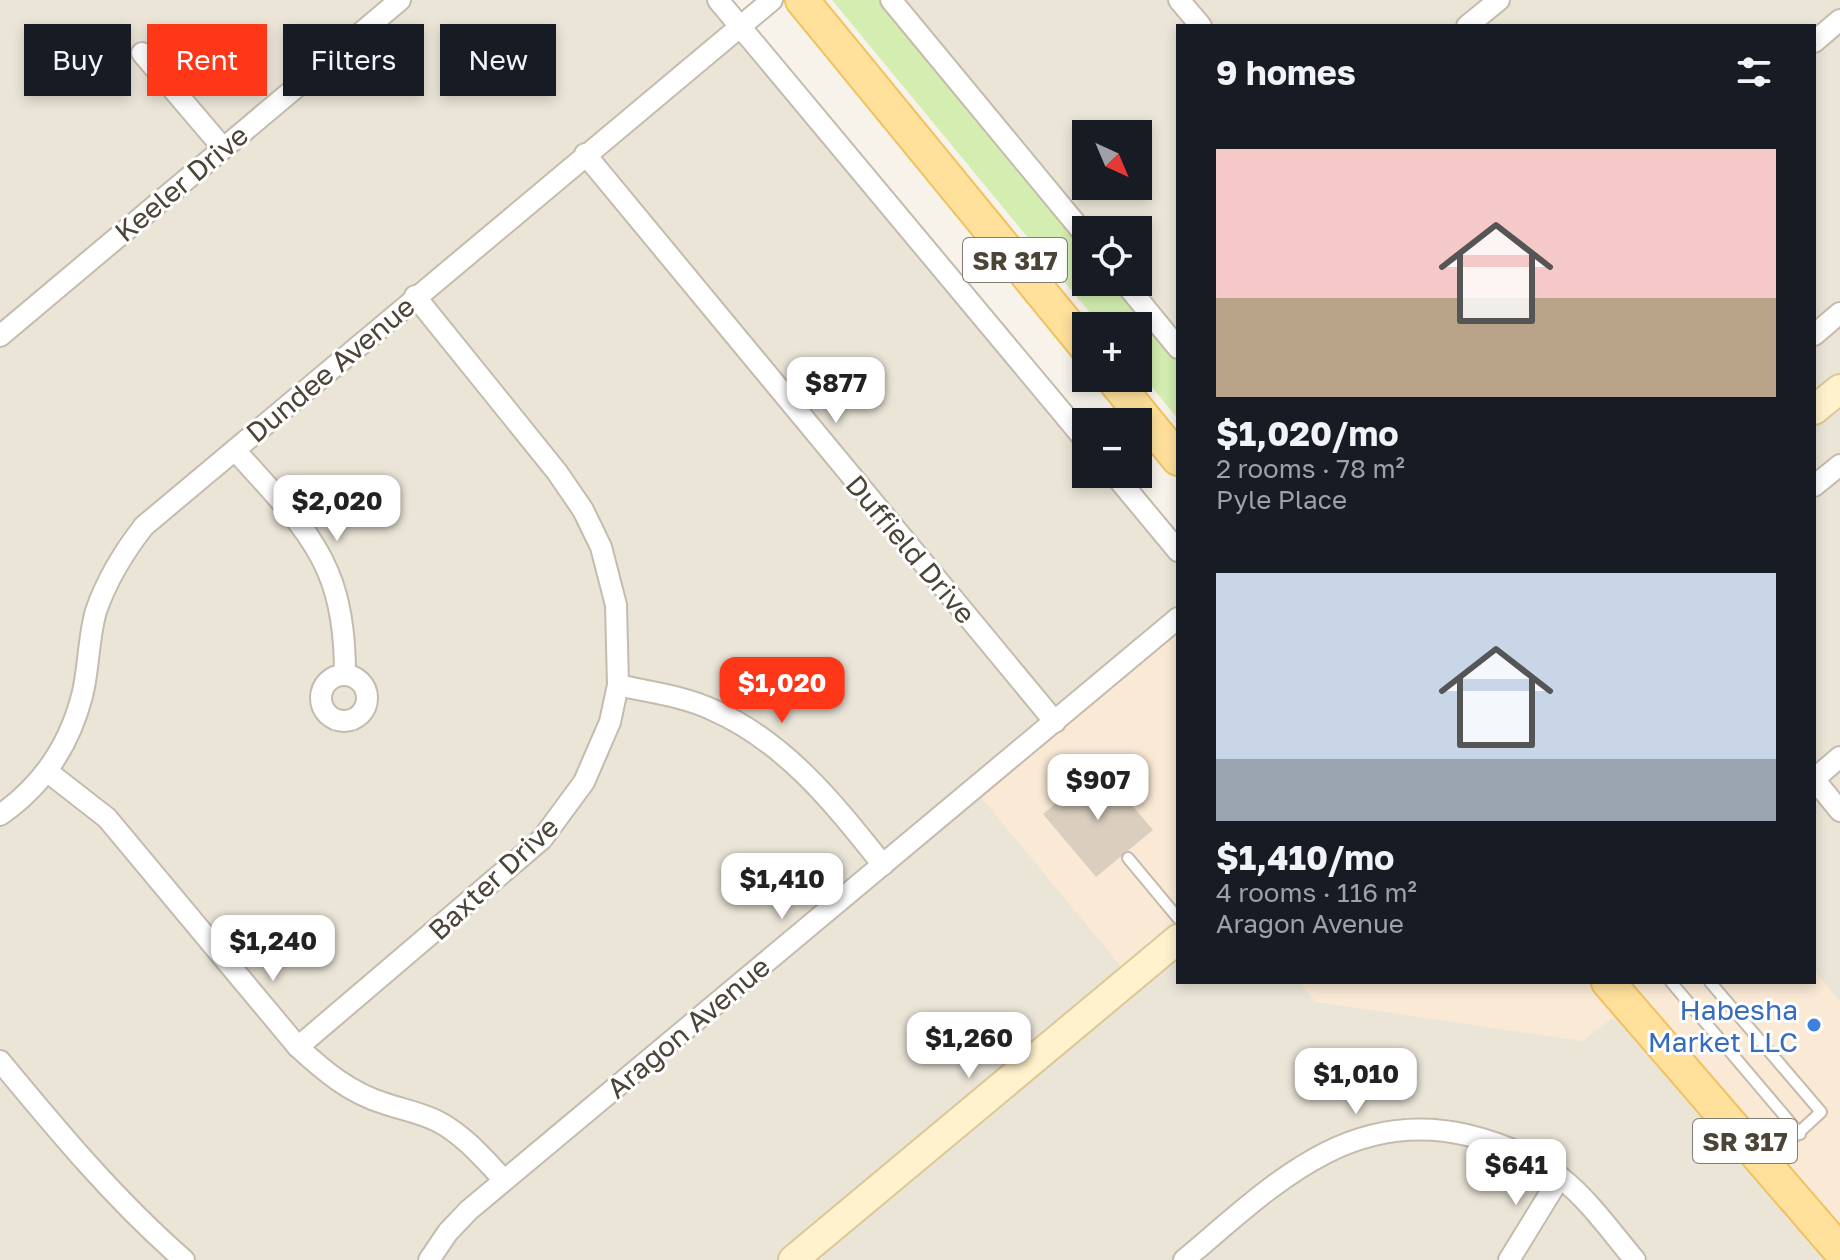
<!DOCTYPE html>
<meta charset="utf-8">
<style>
body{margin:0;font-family:"Golos Text",sans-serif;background:#20242c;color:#f1f3f6;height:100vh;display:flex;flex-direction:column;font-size:30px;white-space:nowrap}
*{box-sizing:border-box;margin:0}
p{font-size:26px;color:#9ea1a6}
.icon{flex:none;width:44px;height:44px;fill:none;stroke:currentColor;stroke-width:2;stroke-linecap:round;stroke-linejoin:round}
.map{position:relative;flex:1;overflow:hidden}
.details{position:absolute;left:1176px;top:24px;width:640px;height:960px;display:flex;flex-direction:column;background:#171b24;border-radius:0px;box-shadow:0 4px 12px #0003}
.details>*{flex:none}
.guide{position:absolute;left:24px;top:24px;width:760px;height:72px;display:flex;gap:16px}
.needle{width:52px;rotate:136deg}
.tools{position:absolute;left:1072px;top:120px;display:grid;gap:16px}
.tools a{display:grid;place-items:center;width:80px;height:80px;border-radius:0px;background:#171b24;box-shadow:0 4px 12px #0003;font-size:40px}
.price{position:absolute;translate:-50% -68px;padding:0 18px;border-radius:16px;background:#fff;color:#222;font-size:26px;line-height:52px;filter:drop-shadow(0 2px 4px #0008)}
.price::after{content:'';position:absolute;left:50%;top:48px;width:24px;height:18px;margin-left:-12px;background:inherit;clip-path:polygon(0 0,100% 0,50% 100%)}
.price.on{background:#ff3719;color:#fff}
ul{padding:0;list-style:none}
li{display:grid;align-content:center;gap:16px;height:424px;padding:0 40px}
li span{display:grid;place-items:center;height:248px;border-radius:0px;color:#555}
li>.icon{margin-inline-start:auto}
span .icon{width:144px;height:144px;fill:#fffc;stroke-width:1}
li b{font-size:34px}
h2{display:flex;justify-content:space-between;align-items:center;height:96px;padding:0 40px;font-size:34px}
.pill{padding:0 28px;border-radius:0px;background:#171b24;box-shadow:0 4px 12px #0003;font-size:28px;line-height:72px}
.pill.on{background:#ff3719;color:#fff}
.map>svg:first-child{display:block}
</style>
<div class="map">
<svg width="1840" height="1260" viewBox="0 0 1840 1260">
<rect width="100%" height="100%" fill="#f7f3eb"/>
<!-- residential -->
<g fill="#ebe5d8" fill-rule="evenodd">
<polygon points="0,0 731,0 1086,430 1086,474 1123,474 1178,541 1178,982 1299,982 1316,1002 1627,1007 1840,1260 0,1260"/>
<path d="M878,0H1840V1002L1814,971V26H1178V363L1111,282H1138V230H1086V251ZM1086,134H1138V186H1086Z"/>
</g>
<!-- commercial -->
<g fill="#f9e9d5">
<polygon points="1178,619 1178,942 1132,980 975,790"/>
<polygon points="1814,971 1840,1002 1840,1254 1627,1007 1583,1041 1316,1002 1299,982 1814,982"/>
</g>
<!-- green -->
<polygon fill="#d3eeb0" points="832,0 878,0 1086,251 1086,282 1111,282 1178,363 1178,419 1138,370 1138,326 1101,326"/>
<!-- building -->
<polygon fill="#dacfbf" points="1100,767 1153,830 1096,877 1043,814"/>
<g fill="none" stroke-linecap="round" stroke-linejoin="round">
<defs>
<g id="service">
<polyline points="1128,858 1178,918"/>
<polyline points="1671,982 1800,1134"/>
<polyline points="1710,982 1821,1112 1769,1160"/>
</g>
<g id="minor">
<polyline points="718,0 1086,441"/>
<polyline points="891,0 1086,236"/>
<polyline points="1179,0 1201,26"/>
<polyline points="1467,26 1499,0"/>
<polyline points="1814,42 1840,20"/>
<polyline points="142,53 223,148"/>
<polyline points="585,154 1055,722"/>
<polyline points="1124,282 1178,348"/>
<polyline points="1814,335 1840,313"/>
<polyline points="0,336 400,0"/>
<path d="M235,450C267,487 309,526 328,572C341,602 345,642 345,674"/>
<polyline points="1114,474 1178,551"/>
<polyline points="1814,486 1840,465"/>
<circle cx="344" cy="698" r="23"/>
<path d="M618,685C649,692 684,696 713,710C786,742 835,805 883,865"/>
<polyline points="1840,757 1814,779 1840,811"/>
<path d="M48,772L107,818L298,1047C325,1072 350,1093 386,1104C404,1110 422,1113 439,1122C465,1136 484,1159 504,1180"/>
<path d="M0,815C42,786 69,746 82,696C89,669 88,639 96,611C107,579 123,553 144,526L772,0"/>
<polyline points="298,1047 542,839 584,782 610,722 618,685 616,605 601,547 583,510 557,472 415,296"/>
<path d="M0,1061C58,1131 115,1200 184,1260"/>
<polyline points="429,1260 448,1232 469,1210 1178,618"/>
<path d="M1184,1260C1269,1189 1346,1107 1467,1135C1500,1143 1534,1157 1561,1178C1589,1200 1612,1233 1635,1260"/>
<polyline points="1509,1260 1560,1177"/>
</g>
<g id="secondary">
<polyline points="1814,410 1840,389"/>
<polyline points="793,1260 1178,939"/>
</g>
<g id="primary">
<polyline points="802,0 1086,347"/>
<polyline points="1112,378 1178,459"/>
<polyline points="1608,982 1840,1251"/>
</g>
</defs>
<!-- service casing -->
<use href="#service" stroke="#c4bbac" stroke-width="14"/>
<!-- minor casing -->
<use href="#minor" stroke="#c4bbac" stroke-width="24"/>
<!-- secondary casing -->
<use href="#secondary" stroke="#dbc896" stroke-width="32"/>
<!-- primary casing -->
<use href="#primary" stroke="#f0c25f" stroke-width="36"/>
<!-- service -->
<use href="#service" stroke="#fff" stroke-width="10"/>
<!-- minor -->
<use href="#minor" stroke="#fff" stroke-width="20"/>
<!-- secondary -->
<use href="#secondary" stroke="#fff2cc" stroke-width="28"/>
<!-- primary -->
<use href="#primary" stroke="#ffe19b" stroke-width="32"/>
</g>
<!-- markers -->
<circle fill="#3f7fe0" stroke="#fff" stroke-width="3" cx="1814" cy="1025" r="8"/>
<g text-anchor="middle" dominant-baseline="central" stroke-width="6" stroke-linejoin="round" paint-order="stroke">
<!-- shield labels -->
<g fill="#fff" stroke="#827c73" stroke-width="2">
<rect x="963" y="238" width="104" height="44" rx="6"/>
<rect x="1693" y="1119" width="104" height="44" rx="6"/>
</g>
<g font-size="26" font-weight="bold" fill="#4c4437">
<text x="1015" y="260">SR 317</text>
<text x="1745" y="1141">SR 317</text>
</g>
<!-- street labels -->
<g font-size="28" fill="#4c4437" stroke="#fff">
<text transform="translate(181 183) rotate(-40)">Keeler Drive</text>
<text transform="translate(330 369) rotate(-40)">Dundee Avenue</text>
<text transform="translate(911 549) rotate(50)">Duffield Drive</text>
<text transform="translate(493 878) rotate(-43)">Baxter Drive</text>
<text transform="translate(688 1027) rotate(-40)">Aragon Avenue</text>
</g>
<!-- shop labels -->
<g font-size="28" fill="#366cbe" stroke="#fff" text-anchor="end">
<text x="1798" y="1009">Habesha<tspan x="1798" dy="32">Market LLC</tspan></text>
</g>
</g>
</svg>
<div class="tools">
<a><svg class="needle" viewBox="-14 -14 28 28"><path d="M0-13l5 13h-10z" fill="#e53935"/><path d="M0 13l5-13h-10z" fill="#9ea1a6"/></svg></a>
<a><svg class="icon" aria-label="locate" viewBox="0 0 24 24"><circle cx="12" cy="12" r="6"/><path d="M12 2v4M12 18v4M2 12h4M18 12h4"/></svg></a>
<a>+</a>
<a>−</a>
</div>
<b class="price" style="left:836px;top:425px">$877</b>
<b class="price" style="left:337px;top:543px">$2,020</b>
<b class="price on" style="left:782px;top:725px">$1,020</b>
<b class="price" style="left:1098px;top:822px">$907</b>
<b class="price" style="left:782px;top:921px">$1,410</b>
<b class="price" style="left:273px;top:983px">$1,240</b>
<b class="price" style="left:969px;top:1080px">$1,260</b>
<b class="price" style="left:1356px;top:1116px">$1,010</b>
<b class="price" style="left:1516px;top:1207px">$641</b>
<div class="guide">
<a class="pill">Buy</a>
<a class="pill on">Rent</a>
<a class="pill">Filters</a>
<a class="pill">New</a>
</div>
<section class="details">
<h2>9 homes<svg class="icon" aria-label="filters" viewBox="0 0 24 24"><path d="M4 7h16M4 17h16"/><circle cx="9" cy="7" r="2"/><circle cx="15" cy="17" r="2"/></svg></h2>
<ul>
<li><span style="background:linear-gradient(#f6c9c9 60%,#b9a48a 0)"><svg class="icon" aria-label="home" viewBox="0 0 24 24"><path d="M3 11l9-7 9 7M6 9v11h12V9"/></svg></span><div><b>$1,020/mo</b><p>2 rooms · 78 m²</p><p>Pyle Place</p></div></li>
<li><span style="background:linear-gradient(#c9d6e8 75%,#9aa5b1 0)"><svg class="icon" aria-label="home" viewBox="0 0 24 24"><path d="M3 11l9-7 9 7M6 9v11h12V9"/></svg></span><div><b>$1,410/mo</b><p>4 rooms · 116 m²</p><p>Aragon Avenue</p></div></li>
</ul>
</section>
</div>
